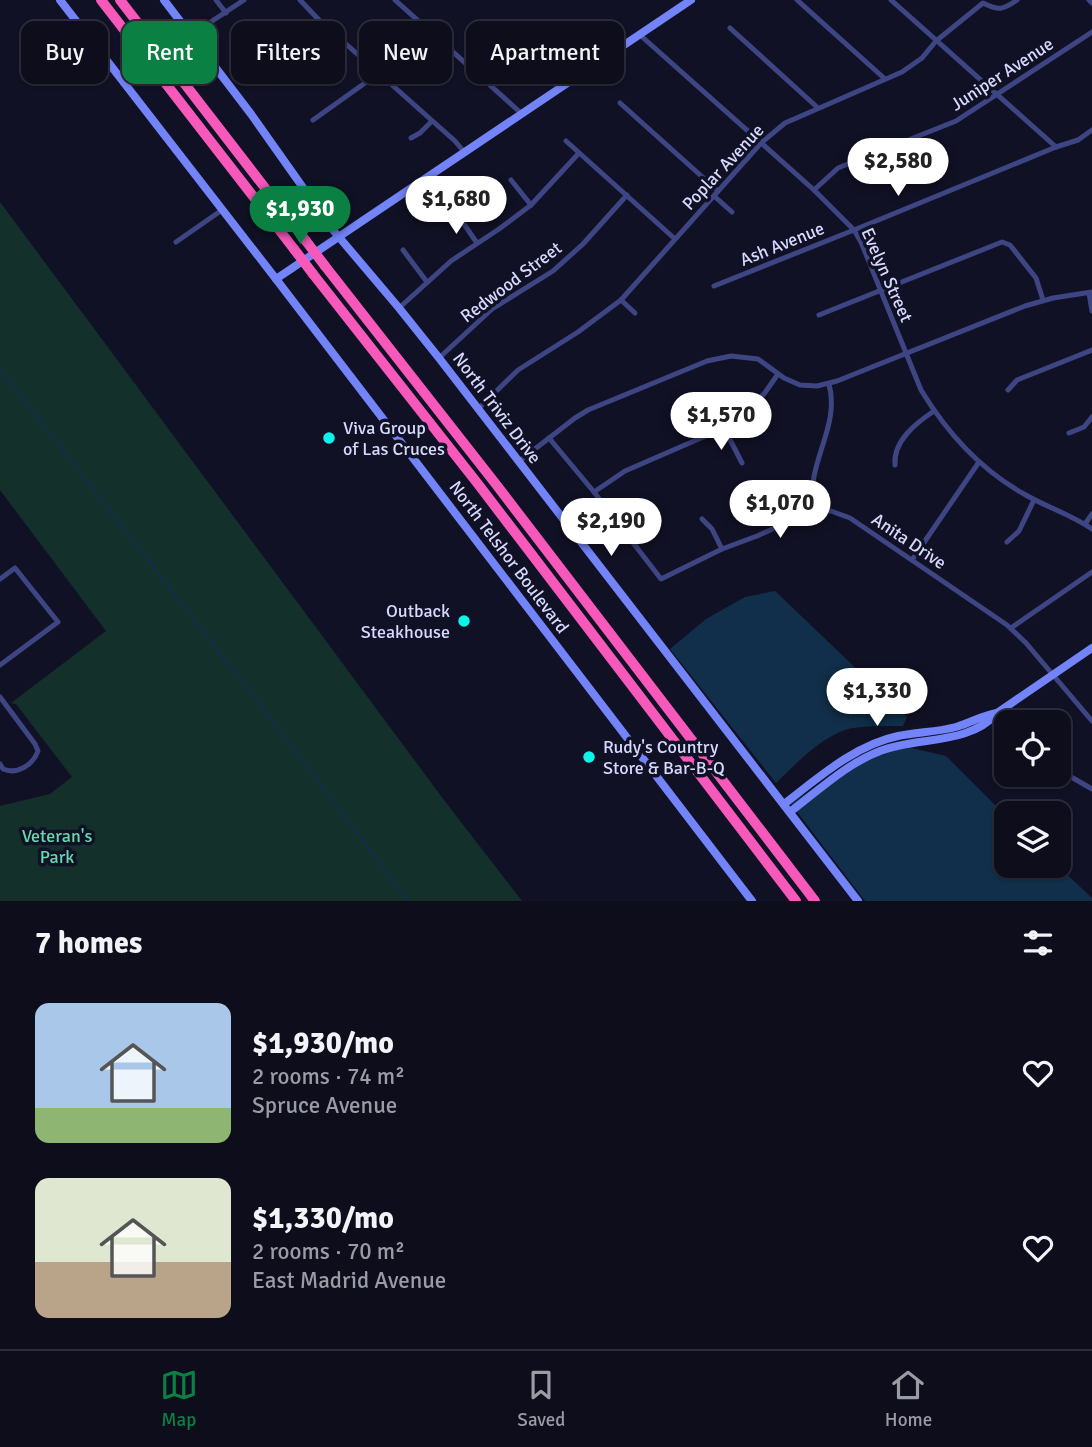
<!DOCTYPE html>
<meta charset="utf-8">
<style>
body{margin:0;font-family:Signika,sans-serif;background:#1b1b29;color:#f1f3f6;height:100vh;display:flex;flex-direction:column;font-size:26px;white-space:nowrap}
*{box-sizing:border-box;margin:0}
p{font-size:23px;color:#9a9ca3}
.icon{flex:none;width:38px;height:38px;fill:none;stroke:currentColor;stroke-width:2;stroke-linecap:round;stroke-linejoin:round}
.map{position:relative;height:901px;overflow:hidden}
.panel{display:flex;flex-direction:column;background:#0d0d1c;flex:1}
.panel>*{flex:none}
.top-card{position:absolute;left:21px;top:21px;width:700px;height:63px;display:flex;gap:14px}
.fabs{position:absolute;left:994px;top:710px;display:grid;gap:14px}
.fabs a{display:grid;place-items:center;width:77px;height:77px;border-radius:14px;background:#0d0d1c;box-shadow:0 2px 5px #0004,0 0 0 2px #2d2d3b;font-size:35px}
.price{position:absolute;translate:-50% -60px;padding:0 16px;border-radius:24px;background:#fff;color:#222;font-size:23px;line-height:46px;filter:drop-shadow(0 2px 4px #0008)}
.price::after{content:'';position:absolute;left:50%;top:42px;width:21px;height:16px;margin-left:-10px;background:inherit;clip-path:polygon(0 0,100% 0,50% 100%)}
.price.current{background:#0b8043;color:#fff}
ul{padding:0;list-style:none}
li{display:flex;align-items:center;gap:21px;height:175px;padding:0 35px}
li span{display:grid;place-items:center;flex:none;width:196px;height:140px;border-radius:14px;color:#555}
li>.icon{margin-inline-start:auto}
span .icon{width:84px;height:84px;fill:#fffc;stroke-width:1}
li b{font-size:30px}
h2{display:flex;justify-content:space-between;align-items:center;height:84px;padding:0 35px;font-size:30px}
.chip{padding:0 24px;border-radius:14px;background:#0d0d1c;box-shadow:0 2px 5px #0004,0 0 0 2px #2d2d3b;font-size:24px;line-height:63px}
.chip.current{background:#0b8043;color:#fff}
.tab-bar{display:flex;justify-content:space-around;align-items:center;height:98px;border-top:2px solid #2d2d3b;background:#0d0d1c;font-size:19px;color:#9a9ca3}
.tab-bar a{display:grid;justify-items:center;gap:4px}
.tab-bar .current{color:#0b8043}
.map>svg:first-child{display:block}
</style>
<div class="map">
<svg width="1092" height="901" viewBox="0 0 1092 901">
<rect width="100%" height="100%" fill="#111126"/>
<!-- green -->
<polygon fill="#14302b" points="0,202 444,800 522,901 0,901 0,806 50,794 72,777 16,704 11,703 106,631 0,490"/>
<!-- water -->
<g fill="#112f4a">
<path d="M775,591L907,717L903,726C887,726 856,725 842,731C816,742 796,764 776,783L670,649L706,619L745,597Z"/>
<polygon points="907,747 946,756 1006,816 1006,866 1058,866 1092,898 1092,901 865,901 791,804 825,780 865,756"/>
</g>
<g fill="none" stroke-linecap="round" stroke-linejoin="round">
<!-- stream -->
<polyline stroke="#112f4a" stroke-width="2" points="0,369 255,698 408,901"/>
<!-- street -->
<g stroke="#3e4583" stroke-width="5">
<polyline points="216,0 226,13"/>
<polyline points="300,0 319,20 455,141 465,153"/>
<polyline points="395,0 522,114"/>
<polyline points="797,0 885,79"/>
<polyline points="891,0 1056,147"/>
<polyline points="1089,0 1092,3"/>
<polyline points="730,28 818,108"/>
<polyline points="191,35 244,0"/>
<path d="M640,35L814,190L854,230L861,242L921,390C946,431 981,470 1024,494C1046,507 1070,514 1092,529"/>
<polyline points="270,63 326,25"/>
<polyline points="620,103 718,191"/>
<polyline points="313,120 379,73"/>
<polyline points="411,138 420,133 432,121"/>
<polyline points="566,141 675,239"/>
<polyline points="511,180 531,205"/>
<polyline points="814,190 838,168 956,121 1092,32"/>
<polyline points="714,196 732,212"/>
<polyline points="457,214 477,243"/>
<polyline points="176,242 222,210"/>
<polyline points="403,250 427,282"/>
<polyline points="714,286 854,230 1056,147 1078,140 1092,130"/>
<polyline points="1089,293 1092,311"/>
<polyline points="621,300 635,313"/>
<polyline points="399,308 451,261 499,229 531,205 579,153"/>
<polyline points="819,315 1002,242 1010,245 1036,278 1043,300"/>
<polyline points="439,358 492,309 553,271 583,244 627,195"/>
<polyline points="1008,390 1017,380 1092,350"/>
<path d="M478,409L518,370L578,332L621,300L761,143L785,123L902,72L922,58L936,41L983,3C999,11 1003,10 1017,0"/>
<polyline points="724,428 742,463"/>
<polyline points="1069,433 1084,427 1092,417"/>
<polyline points="549,438 594,492 661,579 722,549 757,536 810,512 820,510 831,511 850,518 1007,625 1026,643 1092,721"/>
<polyline points="518,462 575,418 588,410 707,361 731,356 758,359 784,378 800,385 817,386 837,381 1025,306 1053,298 1092,292"/>
<path d="M895,465C893,441 916,423 934,411"/>
<polyline points="594,492 625,471 724,428 764,394 778,374"/>
<path d="M814,511C804,464 841,429 829,384"/>
<polyline points="702,519 712,529 722,549"/>
<polyline points="1085,524 1092,514"/>
<polyline points="1007,542 1019,531 1034,500"/>
<polyline points="912,560 979,462"/>
<polyline points="0,579 15,568 58,622 0,665"/>
<polyline points="1011,628 1092,572"/>
<path d="M0,697L35,744L38,751C33,765 17,775 3,769L0,764"/>
<polyline points="1001,710 1013,723"/>
<polyline points="1059,770 1092,789"/>
</g>
<!-- secondary -->
<g stroke="#7383f8" stroke-width="8">
<polyline points="60,0 276,279 752,901"/>
<polyline points="164,0 251,114 333,230 399,308 439,358 858,901"/>
<polyline points="276,279 691,0"/>
<path d="M784,804C818,778 855,745 898,736C917,732 937,732 956,727C970,723 983,715 997,713"/>
<path d="M790,812C818,791 846,764 880,751C917,736 968,746 997,713L1092,648"/>
</g>
<!-- highway -->
<g stroke="#f759bb" stroke-width="10">
<polyline points="101,0 294,249"/>
<polyline points="120,0 306,241"/>
<polyline points="325,266 495,483 815,901"/>
<polyline points="313,274 478,484 796,901"/>
</g>
<!-- highway-bridge -->
<g stroke="#f759bb" stroke-width="10">
<polyline points="306,241 325,266"/>
<polyline points="294,249 313,274"/>
</g>
</g>
<!-- markers -->
<g fill="#0df3e9" stroke="#111126" stroke-width="2.5">
<circle cx="329" cy="438" r="7"/>
<circle cx="464" cy="621" r="7"/>
<circle cx="589" cy="757" r="7"/>
</g>
<g text-anchor="middle" dominant-baseline="central" stroke-width="7" stroke-linejoin="round" paint-order="stroke">
<!-- street labels -->
<g font-size="18" fill="#d7d9fd" stroke="#111126">
<text transform="translate(1002 74) rotate(-33)">Juniper Avenue</text>
<text transform="translate(723 167) rotate(-47)">Poplar Avenue</text>
<text transform="translate(782 244) rotate(-22)">Ash Avenue</text>
<text transform="translate(887 275) rotate(66)">Evelyn Street</text>
<text transform="translate(511 282) rotate(-37)">Redwood Street</text>
<text transform="translate(497 408) rotate(53)">North Triviz Drive</text>
<text transform="translate(909 541) rotate(34)">Anita Drive</text>
<text transform="translate(509 557) rotate(53)">North Telshor Boulevard</text>
</g>
<!-- poi labels -->
<g font-size="18" fill="#d7d9fd" stroke="#111126" text-anchor="start">
<text x="343" y="428">Viva Group<tspan x="343" dy="21">of Las Cruces</tspan></text>
<text x="450" y="611" text-anchor="end">Outback<tspan x="450" dy="21">Steakhouse</tspan></text>
<text x="603" y="747">Rudy's Country<tspan x="603" dy="21">Store &amp; Bar-B-Q</tspan></text>
</g>
<!-- park labels -->
<g font-size="18" fill="#66daac" stroke="#111126">
<text x="57" y="836">Veteran's<tspan x="57" dy="21">Park</tspan></text>
</g>
</g>
</svg>
<div class="fabs">
<a><svg class="icon" aria-label="locate" viewBox="0 0 24 24"><circle cx="12" cy="12" r="6"/><path d="M12 2v4M12 18v4M2 12h4M18 12h4"/></svg></a>
<a><svg class="icon" aria-label="layers" viewBox="0 0 24 24"><path d="M12 4l9 5-9 5-9-5zM3 14l9 5 9-5"/></svg></a>
</div>
<b class="price" style="left:898px;top:198px">$2,580</b>
<b class="price" style="left:456px;top:236px">$1,680</b>
<b class="price current" style="left:300px;top:246px">$1,930</b>
<b class="price" style="left:721px;top:452px">$1,570</b>
<b class="price" style="left:780px;top:540px">$1,070</b>
<b class="price" style="left:611px;top:558px">$2,190</b>
<b class="price" style="left:877px;top:728px">$1,330</b>
<div class="top-card">
<a class="chip">Buy</a>
<a class="chip current">Rent</a>
<a class="chip">Filters</a>
<a class="chip">New</a>
<a class="chip">Apartment</a>
</div>
</div>
<section class="panel">
<h2>7 homes<svg class="icon" aria-label="filters" viewBox="0 0 24 24"><path d="M4 7h16M4 17h16"/><circle cx="9" cy="7" r="2"/><circle cx="15" cy="17" r="2"/></svg></h2>
<ul>
<li><span style="background:linear-gradient(#a9c7e8 75%,#8fb573 0)"><svg class="icon" aria-label="home" viewBox="0 0 24 24"><path d="M3 11l9-7 9 7M6 9v11h12V9"/></svg></span><div><b>$1,930/mo</b><p>2 rooms · 74 m²</p><p>Spruce Avenue</p></div><svg class="icon" aria-label="heart" viewBox="0 0 24 24"><path d="M12 20l-8-8c-3-5 5-10 8-4 3-6 11-1 8 4z"/></svg></li>
<li><span style="background:linear-gradient(#dfe7d0 60%,#b9a48a 0)"><svg class="icon" aria-label="home" viewBox="0 0 24 24"><path d="M3 11l9-7 9 7M6 9v11h12V9"/></svg></span><div><b>$1,330/mo</b><p>2 rooms · 70 m²</p><p>East Madrid Avenue</p></div><svg class="icon" aria-label="heart" viewBox="0 0 24 24"><path d="M12 20l-8-8c-3-5 5-10 8-4 3-6 11-1 8 4z"/></svg></li>
</ul>
</section>
<nav class="tab-bar">
<a class="current"><svg class="icon" aria-label="map" viewBox="0 0 24 24"><path d="M3 6l6-2 6 2 6-2v14l-6 2-6-2-6 2zM9 4v14M15 6v14"/></svg>Map</a>
<a><svg class="icon" aria-label="saved" viewBox="0 0 24 24"><path d="M7 4h10v16l-5-4-5 4z"/></svg>Saved</a>
<a><svg class="icon" aria-label="home" viewBox="0 0 24 24"><path d="M3 11l9-7 9 7M6 9v11h12V9"/></svg>Home</a>
</nav>
